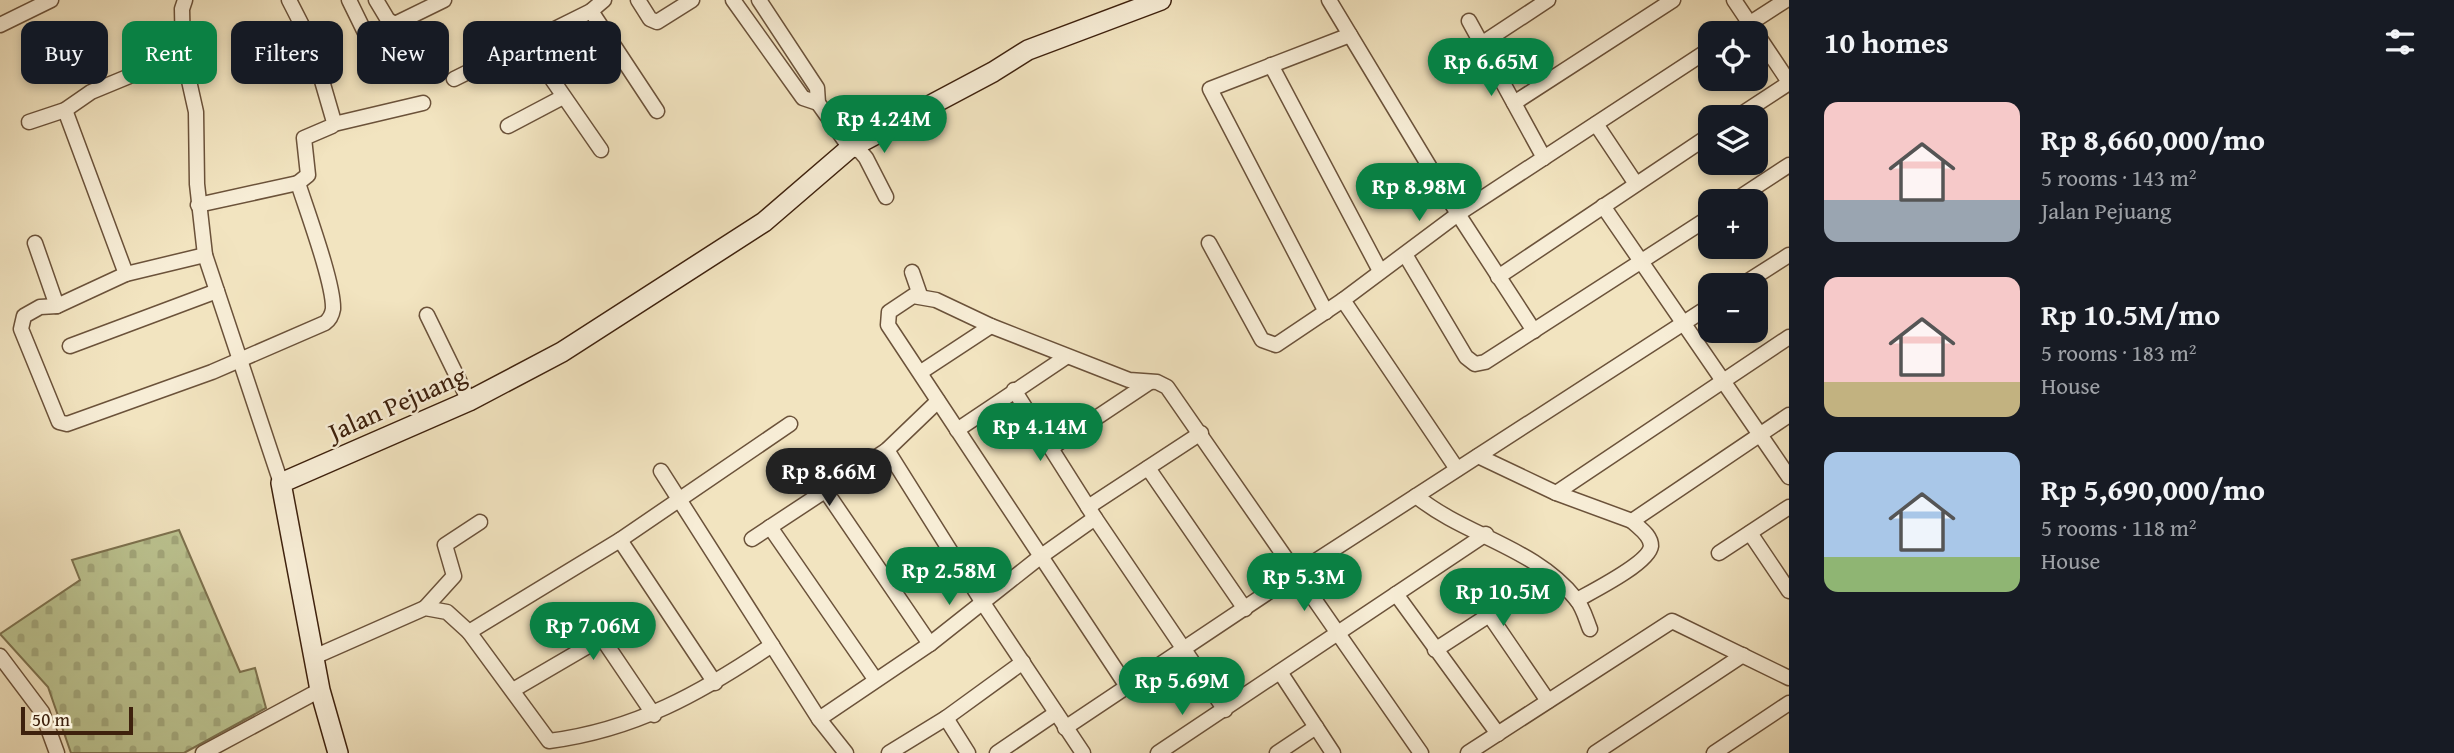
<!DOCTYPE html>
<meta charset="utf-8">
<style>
body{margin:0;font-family:"Gentium Book Plus",serif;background:#20242c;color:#f1f3f6;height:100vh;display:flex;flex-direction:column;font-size:26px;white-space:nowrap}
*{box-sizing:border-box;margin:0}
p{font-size:23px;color:#9ea1a6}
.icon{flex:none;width:38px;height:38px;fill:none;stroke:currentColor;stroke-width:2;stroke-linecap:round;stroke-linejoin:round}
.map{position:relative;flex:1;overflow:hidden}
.side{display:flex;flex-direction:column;background:#171b24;width:665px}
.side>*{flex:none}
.banner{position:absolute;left:21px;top:21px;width:665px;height:63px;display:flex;gap:14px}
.buttons{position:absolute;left:1698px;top:21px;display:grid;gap:14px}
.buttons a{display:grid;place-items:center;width:70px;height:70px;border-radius:14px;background:#171b24;box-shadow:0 4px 10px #0003;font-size:35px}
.scale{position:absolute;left:21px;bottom:18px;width:112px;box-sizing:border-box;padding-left:7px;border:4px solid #3e210d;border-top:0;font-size:19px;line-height:24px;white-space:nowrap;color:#3e210d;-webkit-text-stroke:5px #f7edd6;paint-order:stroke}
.price{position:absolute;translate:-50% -60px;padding:0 16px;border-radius:24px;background:#0b8043;color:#fff;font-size:23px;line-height:46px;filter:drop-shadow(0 2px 4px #0008)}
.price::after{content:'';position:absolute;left:50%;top:42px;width:21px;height:16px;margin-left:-10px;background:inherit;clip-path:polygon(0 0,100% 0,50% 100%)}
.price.selected{background:#222;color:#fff}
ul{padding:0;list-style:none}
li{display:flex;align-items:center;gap:21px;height:175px;padding:0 35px}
li span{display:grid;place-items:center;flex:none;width:196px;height:140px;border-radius:14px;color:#555}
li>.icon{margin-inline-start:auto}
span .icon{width:84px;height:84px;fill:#fffc;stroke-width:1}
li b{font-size:30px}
h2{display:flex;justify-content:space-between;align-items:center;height:84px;padding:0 35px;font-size:30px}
.chip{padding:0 24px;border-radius:14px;background:#171b24;box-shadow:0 4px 10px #0003;font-size:24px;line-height:63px}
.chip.selected{background:#0b8043;color:#fff}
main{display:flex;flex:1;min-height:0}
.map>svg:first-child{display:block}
</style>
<main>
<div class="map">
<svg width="1789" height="753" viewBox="0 0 1789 753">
<defs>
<pattern id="cemetery-stones" width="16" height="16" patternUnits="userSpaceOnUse" patternTransform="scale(1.75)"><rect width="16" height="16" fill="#bcc491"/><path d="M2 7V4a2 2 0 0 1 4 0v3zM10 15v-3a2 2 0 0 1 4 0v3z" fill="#a3a87c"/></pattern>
</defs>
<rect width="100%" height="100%" fill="#f2e4c0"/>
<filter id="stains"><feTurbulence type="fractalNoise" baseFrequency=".00286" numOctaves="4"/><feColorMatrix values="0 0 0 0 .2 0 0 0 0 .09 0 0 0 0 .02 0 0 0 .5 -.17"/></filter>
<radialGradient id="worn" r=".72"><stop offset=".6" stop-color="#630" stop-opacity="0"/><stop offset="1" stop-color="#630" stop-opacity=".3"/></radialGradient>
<!-- cemetery -->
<polygon fill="url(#cemetery-stones)" stroke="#7d724f" stroke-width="2" points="179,530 240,672 255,668 266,708 184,753 71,753 48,687 0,634 80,580 72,560"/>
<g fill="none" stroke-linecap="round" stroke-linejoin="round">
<defs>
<g id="street">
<polyline points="185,0 182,9 183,54 196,112 197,184 205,255 281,483"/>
<polyline points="349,0 373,49"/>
<polyline points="376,0 388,20 395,24 444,0"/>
<polyline points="638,0 650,19 657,22 692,0"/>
<polyline points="733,0 803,98 818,103"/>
<polyline points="759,0 817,88 818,103 850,148 860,151 866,158 886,197"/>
<polyline points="1329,0 1458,214 1534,331"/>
<polyline points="1734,0 1789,82"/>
<polyline points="591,11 657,111"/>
<polyline points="1469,21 1544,158"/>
<polyline points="0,25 51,0"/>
<polyline points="1735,33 1786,0"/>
<polyline points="527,43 601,150"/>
<polyline points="1481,44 1548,0"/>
<polyline points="1271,65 1380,271"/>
<polyline points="454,79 591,11 604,0"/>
<polyline points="1514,103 1673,0"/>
<polyline points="65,110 126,274"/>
<polyline points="1737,117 1789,83"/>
<polyline points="29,122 65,110 91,92 183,54"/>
<polyline points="334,124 423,103"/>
<polyline points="1596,124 1636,184"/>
<polyline points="508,126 563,97"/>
<polyline points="1734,201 1789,165"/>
<polyline points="198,205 298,183"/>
<polyline points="1603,206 1789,477"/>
<polyline points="35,243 57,306"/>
<polyline points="1209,243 1262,340 1276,345 1343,300"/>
<path d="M205,255L126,274L57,306L40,307L24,316L21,329L59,422L67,424L212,372L325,323C329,320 332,315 333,309C334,284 307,211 298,183L308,175L304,138L332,126L334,122L311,43L289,0"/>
<polyline points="1406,256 1466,357 1475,364 1485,362 1710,217"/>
<polyline points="912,272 920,295"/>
<polyline points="1498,277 1710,135"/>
<polyline points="1742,285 1789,255"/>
<polyline points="1326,312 1210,89 1350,35"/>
<polyline points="427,315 469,401"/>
<polyline points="70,346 217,291"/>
<polyline points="921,372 991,326"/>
<polyline points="1014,390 1095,518 1225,710"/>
<polyline points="957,430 1066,357"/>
<polyline points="1051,448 1150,382"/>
<polyline points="887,450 983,603 1083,753"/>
<polyline points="1478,456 1556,493 1632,521 1789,415"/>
<polyline points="1148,468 1245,609"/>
<polyline points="1457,469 1343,300 1458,214 1710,49"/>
<polyline points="661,471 819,719 846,753"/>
<polyline points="825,490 930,644"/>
<polyline points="1556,493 1789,337"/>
<path d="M1416,496C1465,536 1535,547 1576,599C1583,607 1586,619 1590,629"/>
<polyline points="1088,507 1201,433"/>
<polyline points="770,527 875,679"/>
<polyline points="1750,533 1789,591"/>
<polyline points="752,539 887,450 938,401"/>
<polyline points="620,540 715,683"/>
<polyline points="1719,553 1789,507"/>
<polyline points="1396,594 1498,734"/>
<path d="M1577,600C1593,591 1649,563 1651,546C1651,535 1639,528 1632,521"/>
<polyline points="425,608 454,576 445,545 480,522"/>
<polyline points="1490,616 1548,701"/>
<path d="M469,632L549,741C635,730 701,693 772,645"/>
<polyline points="1435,650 1551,575"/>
<polyline points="0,656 42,712 57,753"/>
<polyline points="314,657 425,608 447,612 469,632 620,540 790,424"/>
<polyline points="1280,672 1333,753"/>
<polyline points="1128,688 888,325 889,312 913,296 936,300 991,326 1129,380 1157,382 1167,387 1421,753"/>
<polyline points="513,690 602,638 654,715"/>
<polyline points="946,718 968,753"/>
<polyline points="819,719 930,644 1040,557 1095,518"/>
<polyline points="1065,728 1297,573 1710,306"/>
<polyline points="203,753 320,690"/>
<polyline points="889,753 946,718 1023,662"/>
<polyline points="997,753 1056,713"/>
<polyline points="1158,753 1486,534"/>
<polyline points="1277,753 1316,727"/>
<polyline points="1468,753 1672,621 1789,678"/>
<polyline points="1595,753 1743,655"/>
<polyline points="1714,753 1789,703"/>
</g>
<polyline id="secondary" points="338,753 320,690 281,483 469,401 562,352 764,222 850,148 993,72 1028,50 1161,0"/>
</defs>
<!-- street casing -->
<use href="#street" stroke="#6b523a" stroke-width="17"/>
<!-- secondary casing -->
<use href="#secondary" stroke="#3e210d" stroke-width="22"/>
<!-- street -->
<use href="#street" stroke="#f7edd6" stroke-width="14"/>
<!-- secondary -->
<use href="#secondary" stroke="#f7edd6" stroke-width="19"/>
</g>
<g text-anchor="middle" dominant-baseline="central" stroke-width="5" stroke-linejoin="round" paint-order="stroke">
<!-- street labels -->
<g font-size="26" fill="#3e210d" stroke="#f7edd6">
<text transform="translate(397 403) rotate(-24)">Jalan Pejuang</text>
</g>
</g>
<rect width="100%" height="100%" filter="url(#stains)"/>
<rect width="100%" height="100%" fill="url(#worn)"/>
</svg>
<div class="buttons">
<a><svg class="icon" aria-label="locate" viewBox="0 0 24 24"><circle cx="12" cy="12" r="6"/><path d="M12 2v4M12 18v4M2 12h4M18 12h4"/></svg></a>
<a><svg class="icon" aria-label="layers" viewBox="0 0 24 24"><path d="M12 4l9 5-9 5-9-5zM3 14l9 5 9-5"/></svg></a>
<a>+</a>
<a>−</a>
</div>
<div class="scale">50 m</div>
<b class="price" style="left:1491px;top:98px">Rp 6.65M</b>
<b class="price" style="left:884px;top:155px">Rp 4.24M</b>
<b class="price" style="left:1419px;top:223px">Rp 8.98M</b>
<b class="price" style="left:1040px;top:463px">Rp 4.14M</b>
<b class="price selected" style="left:829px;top:508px">Rp 8.66M</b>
<b class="price" style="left:949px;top:607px">Rp 2.58M</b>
<b class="price" style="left:1304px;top:613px">Rp 5.3M</b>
<b class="price" style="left:1503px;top:628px">Rp 10.5M</b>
<b class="price" style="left:593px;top:662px">Rp 7.06M</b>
<b class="price" style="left:1182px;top:717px">Rp 5.69M</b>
<div class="banner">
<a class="chip">Buy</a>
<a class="chip selected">Rent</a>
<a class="chip">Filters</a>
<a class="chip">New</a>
<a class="chip">Apartment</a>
</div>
</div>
<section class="side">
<h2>10 homes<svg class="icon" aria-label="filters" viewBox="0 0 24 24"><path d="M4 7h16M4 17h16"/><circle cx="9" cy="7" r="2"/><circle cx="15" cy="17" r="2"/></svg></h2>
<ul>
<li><span style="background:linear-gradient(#f6c9c9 70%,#9aa5b1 0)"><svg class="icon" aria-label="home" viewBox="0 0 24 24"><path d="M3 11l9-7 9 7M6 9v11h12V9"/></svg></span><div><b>Rp 8,660,000/mo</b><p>5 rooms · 143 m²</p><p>Jalan Pejuang</p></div></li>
<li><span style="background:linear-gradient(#f6c9c9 75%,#c2b280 0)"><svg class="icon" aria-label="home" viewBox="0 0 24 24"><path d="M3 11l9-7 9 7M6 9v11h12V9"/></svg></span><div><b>Rp 10.5M/mo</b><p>5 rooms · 183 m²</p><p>House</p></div></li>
<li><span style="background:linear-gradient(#a9c7e8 75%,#8fb573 0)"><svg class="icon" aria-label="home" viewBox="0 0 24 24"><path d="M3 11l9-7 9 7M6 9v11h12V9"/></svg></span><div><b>Rp 5,690,000/mo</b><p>5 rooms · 118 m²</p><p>House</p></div></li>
</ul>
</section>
</main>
